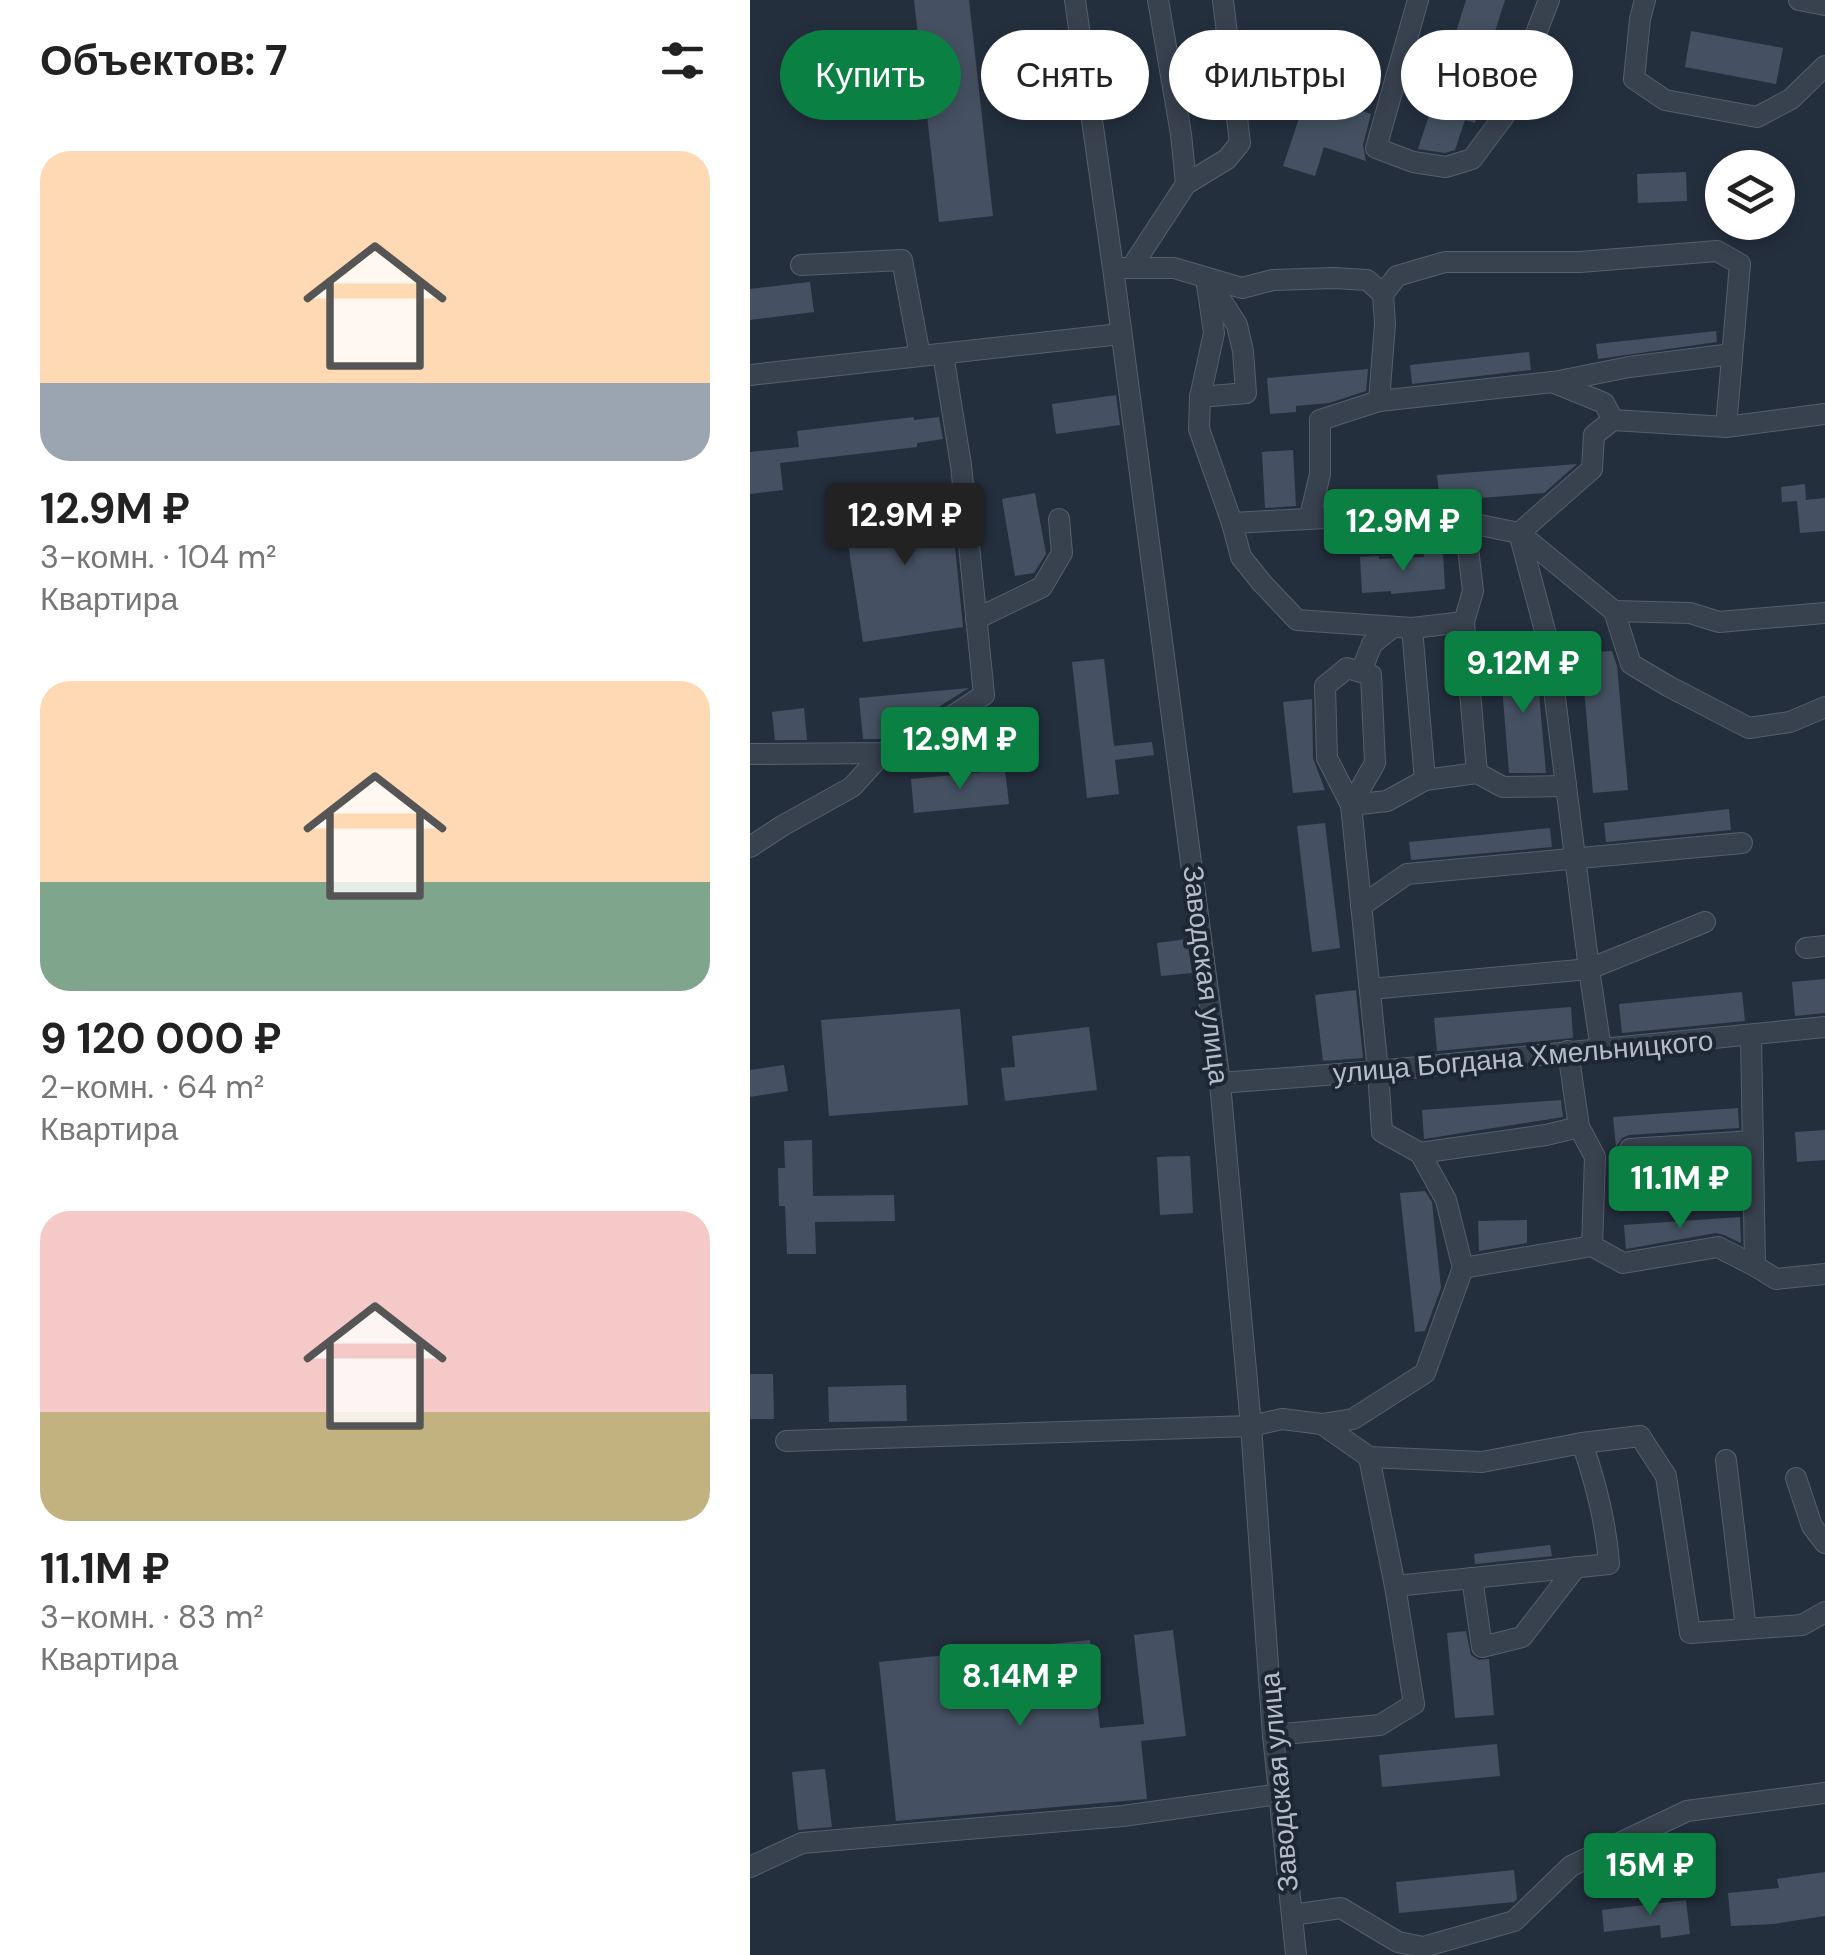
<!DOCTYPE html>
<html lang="ru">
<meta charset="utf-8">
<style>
body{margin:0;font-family:"DM Sans",sans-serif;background:#f6f6f6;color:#222;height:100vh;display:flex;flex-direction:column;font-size:38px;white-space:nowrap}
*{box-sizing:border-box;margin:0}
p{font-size:32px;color:#767676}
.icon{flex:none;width:55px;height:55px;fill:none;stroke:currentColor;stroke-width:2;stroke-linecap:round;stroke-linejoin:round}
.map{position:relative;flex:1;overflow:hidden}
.side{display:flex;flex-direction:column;background:#fff;width:750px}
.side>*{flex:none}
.guide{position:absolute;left:30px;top:30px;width:895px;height:90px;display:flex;gap:20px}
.tools{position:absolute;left:955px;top:150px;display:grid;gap:20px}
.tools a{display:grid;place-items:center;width:90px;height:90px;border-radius:50%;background:#fff;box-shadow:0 5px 15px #0003;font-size:50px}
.price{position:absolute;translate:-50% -85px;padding:0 22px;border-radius:10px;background:#0b8043;color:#fff;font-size:32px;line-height:65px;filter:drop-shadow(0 2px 5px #0008)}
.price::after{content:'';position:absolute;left:50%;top:60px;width:30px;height:22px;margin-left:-15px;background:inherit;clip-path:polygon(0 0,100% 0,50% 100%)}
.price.selected{background:#222;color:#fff}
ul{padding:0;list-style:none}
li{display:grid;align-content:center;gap:20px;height:530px;padding:0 40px}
li span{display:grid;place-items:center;height:310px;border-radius:30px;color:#555}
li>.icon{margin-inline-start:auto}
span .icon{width:180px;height:180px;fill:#fffc;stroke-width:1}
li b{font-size:42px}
h2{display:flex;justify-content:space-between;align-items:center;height:120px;padding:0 40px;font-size:42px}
.chip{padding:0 35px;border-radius:45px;background:#fff;box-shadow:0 5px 15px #0003;font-size:35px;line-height:90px}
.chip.selected{background:#0b8043;color:#fff}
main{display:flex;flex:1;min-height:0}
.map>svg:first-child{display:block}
</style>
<main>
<section class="side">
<h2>Объектов: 7<svg class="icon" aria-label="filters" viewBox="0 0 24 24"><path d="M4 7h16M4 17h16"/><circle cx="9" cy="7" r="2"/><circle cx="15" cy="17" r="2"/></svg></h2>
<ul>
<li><span style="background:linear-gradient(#ffd9b3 75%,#9aa5b1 0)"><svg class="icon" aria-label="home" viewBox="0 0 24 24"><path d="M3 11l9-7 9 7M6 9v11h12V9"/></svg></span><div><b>12.9M ₽</b><p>3-комн. · 104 m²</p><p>Квартира</p></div></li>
<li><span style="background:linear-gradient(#ffd9b3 65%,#7fa58c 0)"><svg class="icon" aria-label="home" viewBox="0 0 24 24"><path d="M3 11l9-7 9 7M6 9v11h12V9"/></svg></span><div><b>9 120 000 ₽</b><p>2-комн. · 64 m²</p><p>Квартира</p></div></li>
<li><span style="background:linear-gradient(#f6c9c9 65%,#c2b280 0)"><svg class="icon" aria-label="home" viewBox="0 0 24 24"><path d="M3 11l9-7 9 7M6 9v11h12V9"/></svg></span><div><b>11.1M ₽</b><p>3-комн. · 83 m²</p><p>Квартира</p></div></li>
</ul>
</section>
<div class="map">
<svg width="1075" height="1955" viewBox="0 0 1075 1955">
<rect width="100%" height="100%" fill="#242f3e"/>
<!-- building -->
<g fill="#455162">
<polygon points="164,0 219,0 243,216 189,222"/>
<polygon points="716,0 755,0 725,94 733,96 725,123 715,120 705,150 695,153 668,149 681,109 674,107 683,80 690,83"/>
<polygon points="941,31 1033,48 1026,84 935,67"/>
<polygon points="563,77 594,87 588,103 621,114 613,145 616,161 574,147 565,176 533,166"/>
<polygon points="936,172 937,201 888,203 887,174"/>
<polygon points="60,282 64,312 0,320 0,289"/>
<polygon points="966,331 967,342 848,359 846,344"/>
<polygon points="779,352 781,370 662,384 660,365"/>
<polygon points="618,369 616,391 579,403 546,406 546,412 520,414 517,378"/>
<polygon points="366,395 370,425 306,434 302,404"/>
<polygon points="164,417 164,420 189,417 193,439 167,443 167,447 30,463 33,490 0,494 0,452 49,447 47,431"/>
<polygon points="543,450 546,506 515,508 512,452"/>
<polygon points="827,464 794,493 690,501 687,475"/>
<polygon points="1055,484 1056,500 1075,498 1075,531 1050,533 1047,501 1032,502 1031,487"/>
<polygon points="285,493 296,554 284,573 265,576 252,499"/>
<polygon points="200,496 213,627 113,642 93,511"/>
<polygon points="693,553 695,589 641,594 641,591 612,593 610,557 629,556 629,559 674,557 674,554"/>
<polygon points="862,651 867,666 878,790 843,793 831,653"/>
<polygon points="786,658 796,773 759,773 750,661"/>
<polygon points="354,659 364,746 402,742 404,755 365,760 369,794 337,798 322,662"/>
<polygon points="219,688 169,719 145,721 146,731 130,739 113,739 109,698"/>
<polygon points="562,699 563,758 575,790 543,793 533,702"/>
<polygon points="54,708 57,740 25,740 22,712"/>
<polygon points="255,770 259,804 164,813 161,779"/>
<polygon points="979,809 981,830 856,842 854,823"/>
<polygon points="575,823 590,948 562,952 547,826"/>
<polygon points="800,828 802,847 661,860 659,842"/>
<polygon points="437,939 442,973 411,976 407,943"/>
<polygon points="1075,979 1075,1013 1045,1016 1042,982"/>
<polygon points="606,990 613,1058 573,1061 565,995"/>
<polygon points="992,992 995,1021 872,1033 869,1004"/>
<polygon points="821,1007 823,1038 687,1051 684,1018"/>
<polygon points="210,1009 218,1105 79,1116 71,1020"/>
<polygon points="339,1027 347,1090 255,1101 251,1068 265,1067 262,1036"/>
<polygon points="34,1065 38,1091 0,1097 0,1070"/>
<polygon points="811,1100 813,1117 674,1139 672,1110"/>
<polygon points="988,1108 989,1128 879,1135 872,1138 866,1147 863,1117"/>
<polygon points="1075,1130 1075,1160 1047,1162 1045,1132"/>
<polygon points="62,1140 63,1196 144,1195 145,1221 65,1222 66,1254 37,1254 35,1206 29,1206 28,1168 35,1168 34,1141"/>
<polygon points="440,1156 443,1213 410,1215 407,1157"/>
<polygon points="675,1191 682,1202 691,1288 675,1331 665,1332 650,1193"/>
<polygon points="990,1217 991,1243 974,1235 966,1233 876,1249 874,1225"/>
<polygon points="777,1220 777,1243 729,1251 728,1221"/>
<polygon points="0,1374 23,1374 24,1419 0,1419"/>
<polygon points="156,1385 157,1421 79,1422 78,1387"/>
<polygon points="800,1545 802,1556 725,1564 724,1554"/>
<polygon points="423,1630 436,1736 391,1741 397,1799 146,1821 129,1662 340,1640 350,1728 394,1724 384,1635"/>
<polygon points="716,1631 721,1655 729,1660 739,1659 744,1715 705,1718 697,1633"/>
<polygon points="747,1744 750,1776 632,1787 629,1755"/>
<polygon points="75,1769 82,1827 48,1830 42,1772"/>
<polygon points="764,1870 767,1899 764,1902 649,1913 646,1882"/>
<polygon points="1075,1872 1075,1916 1024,1924 981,1926 978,1893 1029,1888 1027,1879"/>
<polygon points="936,1900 940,1934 911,1938 910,1925 854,1932 852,1910"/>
</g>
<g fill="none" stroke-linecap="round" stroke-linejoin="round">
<defs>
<g id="minor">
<polyline points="325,0 363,268 470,1083 501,1426 523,1735 546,1955"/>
<polyline points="668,0 626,148 663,162 696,167 722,159 754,116 799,0"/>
<polyline points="895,0 890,19 884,79 915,100 1007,117 1041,99 1075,66"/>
<polyline points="1049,0 1075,5"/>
<polyline points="436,184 477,159 490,143 473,0"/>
<polyline points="51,265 152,260 170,356"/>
<polyline points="370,268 424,268 492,288 523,280 584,278 617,280 633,294"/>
<polyline points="381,268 436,184 431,134 408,0"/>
<polyline points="456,278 464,333 450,397 449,429 482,523 671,513 769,533 798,642 839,969 851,1049"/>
<polyline points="0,375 370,334"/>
<polyline points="804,382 879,367 982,354"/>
<polyline points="450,397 496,393 493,351 487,325 460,283"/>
<polyline points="629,401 635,324 633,294 647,276 695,262 830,262 967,251 990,264 976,427"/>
<polyline points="863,420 844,435 842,469 769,533 864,611 881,664 918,686 999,728 1040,722 1075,707"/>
<polyline points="560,517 570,474 570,420 629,401 802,382 854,403 863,420 976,427 1075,414"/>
<polyline points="715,522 723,591 714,622 727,773"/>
<polyline points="482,523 491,557 512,583 547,620 662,628 714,622"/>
<polyline points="864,611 940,613 969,622 1075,613"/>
<polyline points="226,619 292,587 312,553 309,519"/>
<polyline points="662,628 675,780"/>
<polyline points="611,672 622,644 643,627"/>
<polyline points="0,754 133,753 198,719 234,695 211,465 193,354"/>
<polyline points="601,805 637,801 675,780 727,773 753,787 816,786"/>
<polyline points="0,847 32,826 102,787 133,753"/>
<polyline points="611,906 657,874 992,843"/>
<polyline points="1056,948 1075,946"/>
<polyline points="620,989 839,969 955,922"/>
<polyline points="1001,1036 1005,1266 1026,1279 1075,1274"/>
<polyline points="818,1051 829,1127 845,1157 842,1246"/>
<polyline points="470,1083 628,1071 1075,1027"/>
<polyline points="880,1149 1003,1141"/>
<polyline points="670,1153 796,1135 829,1127"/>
<polyline points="713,1268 842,1246 873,1263 968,1247 1005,1266"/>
<polyline points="572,1424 603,1419 675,1373 713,1268 696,1200 670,1153 632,1132 628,1071 601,805 577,758 575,686 597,668 621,675 625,763 601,805"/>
<polyline points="36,1441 501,1426 532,1419 572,1424 619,1457 732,1462 832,1443 890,1436 916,1476 940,1633 1052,1625 1075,1612"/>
<polyline points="976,1460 996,1629"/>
<polyline points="1046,1478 1062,1526 1075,1543"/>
<polyline points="722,1578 732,1647 772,1637 826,1567"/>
<path d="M645,1586L859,1564C856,1521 846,1483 832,1443"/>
<polyline points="523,1735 630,1725 664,1704 645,1586 619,1457"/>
<polyline points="0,1867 52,1843 373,1816 529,1794"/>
<polyline points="542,1915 591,1908 648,1942 673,1947 764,1921 821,1866 937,1811 1075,1793"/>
</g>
</defs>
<!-- minor casing -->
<use href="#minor" stroke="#565f6c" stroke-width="22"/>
<!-- minor -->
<use href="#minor" stroke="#38414e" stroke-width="20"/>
</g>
<g text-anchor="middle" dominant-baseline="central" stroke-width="8" stroke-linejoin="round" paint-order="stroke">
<!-- street labels -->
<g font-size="28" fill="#b4bcc9" stroke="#1d2633">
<text transform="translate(456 975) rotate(83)">Заводская улица</text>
<text transform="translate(773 1057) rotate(-5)">улица Богдана Хмельницкого</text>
<text transform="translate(529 1782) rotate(-95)">Заводская улица</text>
</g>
</g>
</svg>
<div class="tools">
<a><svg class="icon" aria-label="layers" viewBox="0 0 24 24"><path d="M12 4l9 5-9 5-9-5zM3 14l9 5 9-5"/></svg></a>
</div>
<b class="price selected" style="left:155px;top:568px">12.9M ₽</b>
<b class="price" style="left:653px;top:574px">12.9M ₽</b>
<b class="price" style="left:773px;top:716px">9.12M ₽</b>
<b class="price" style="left:210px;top:792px">12.9M ₽</b>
<b class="price" style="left:930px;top:1231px">11.1M ₽</b>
<b class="price" style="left:270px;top:1729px">8.14M ₽</b>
<b class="price" style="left:900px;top:1918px">15M ₽</b>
<div class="guide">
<a class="chip selected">Купить</a>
<a class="chip">Снять</a>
<a class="chip">Фильтры</a>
<a class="chip">Новое</a>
</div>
</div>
</main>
